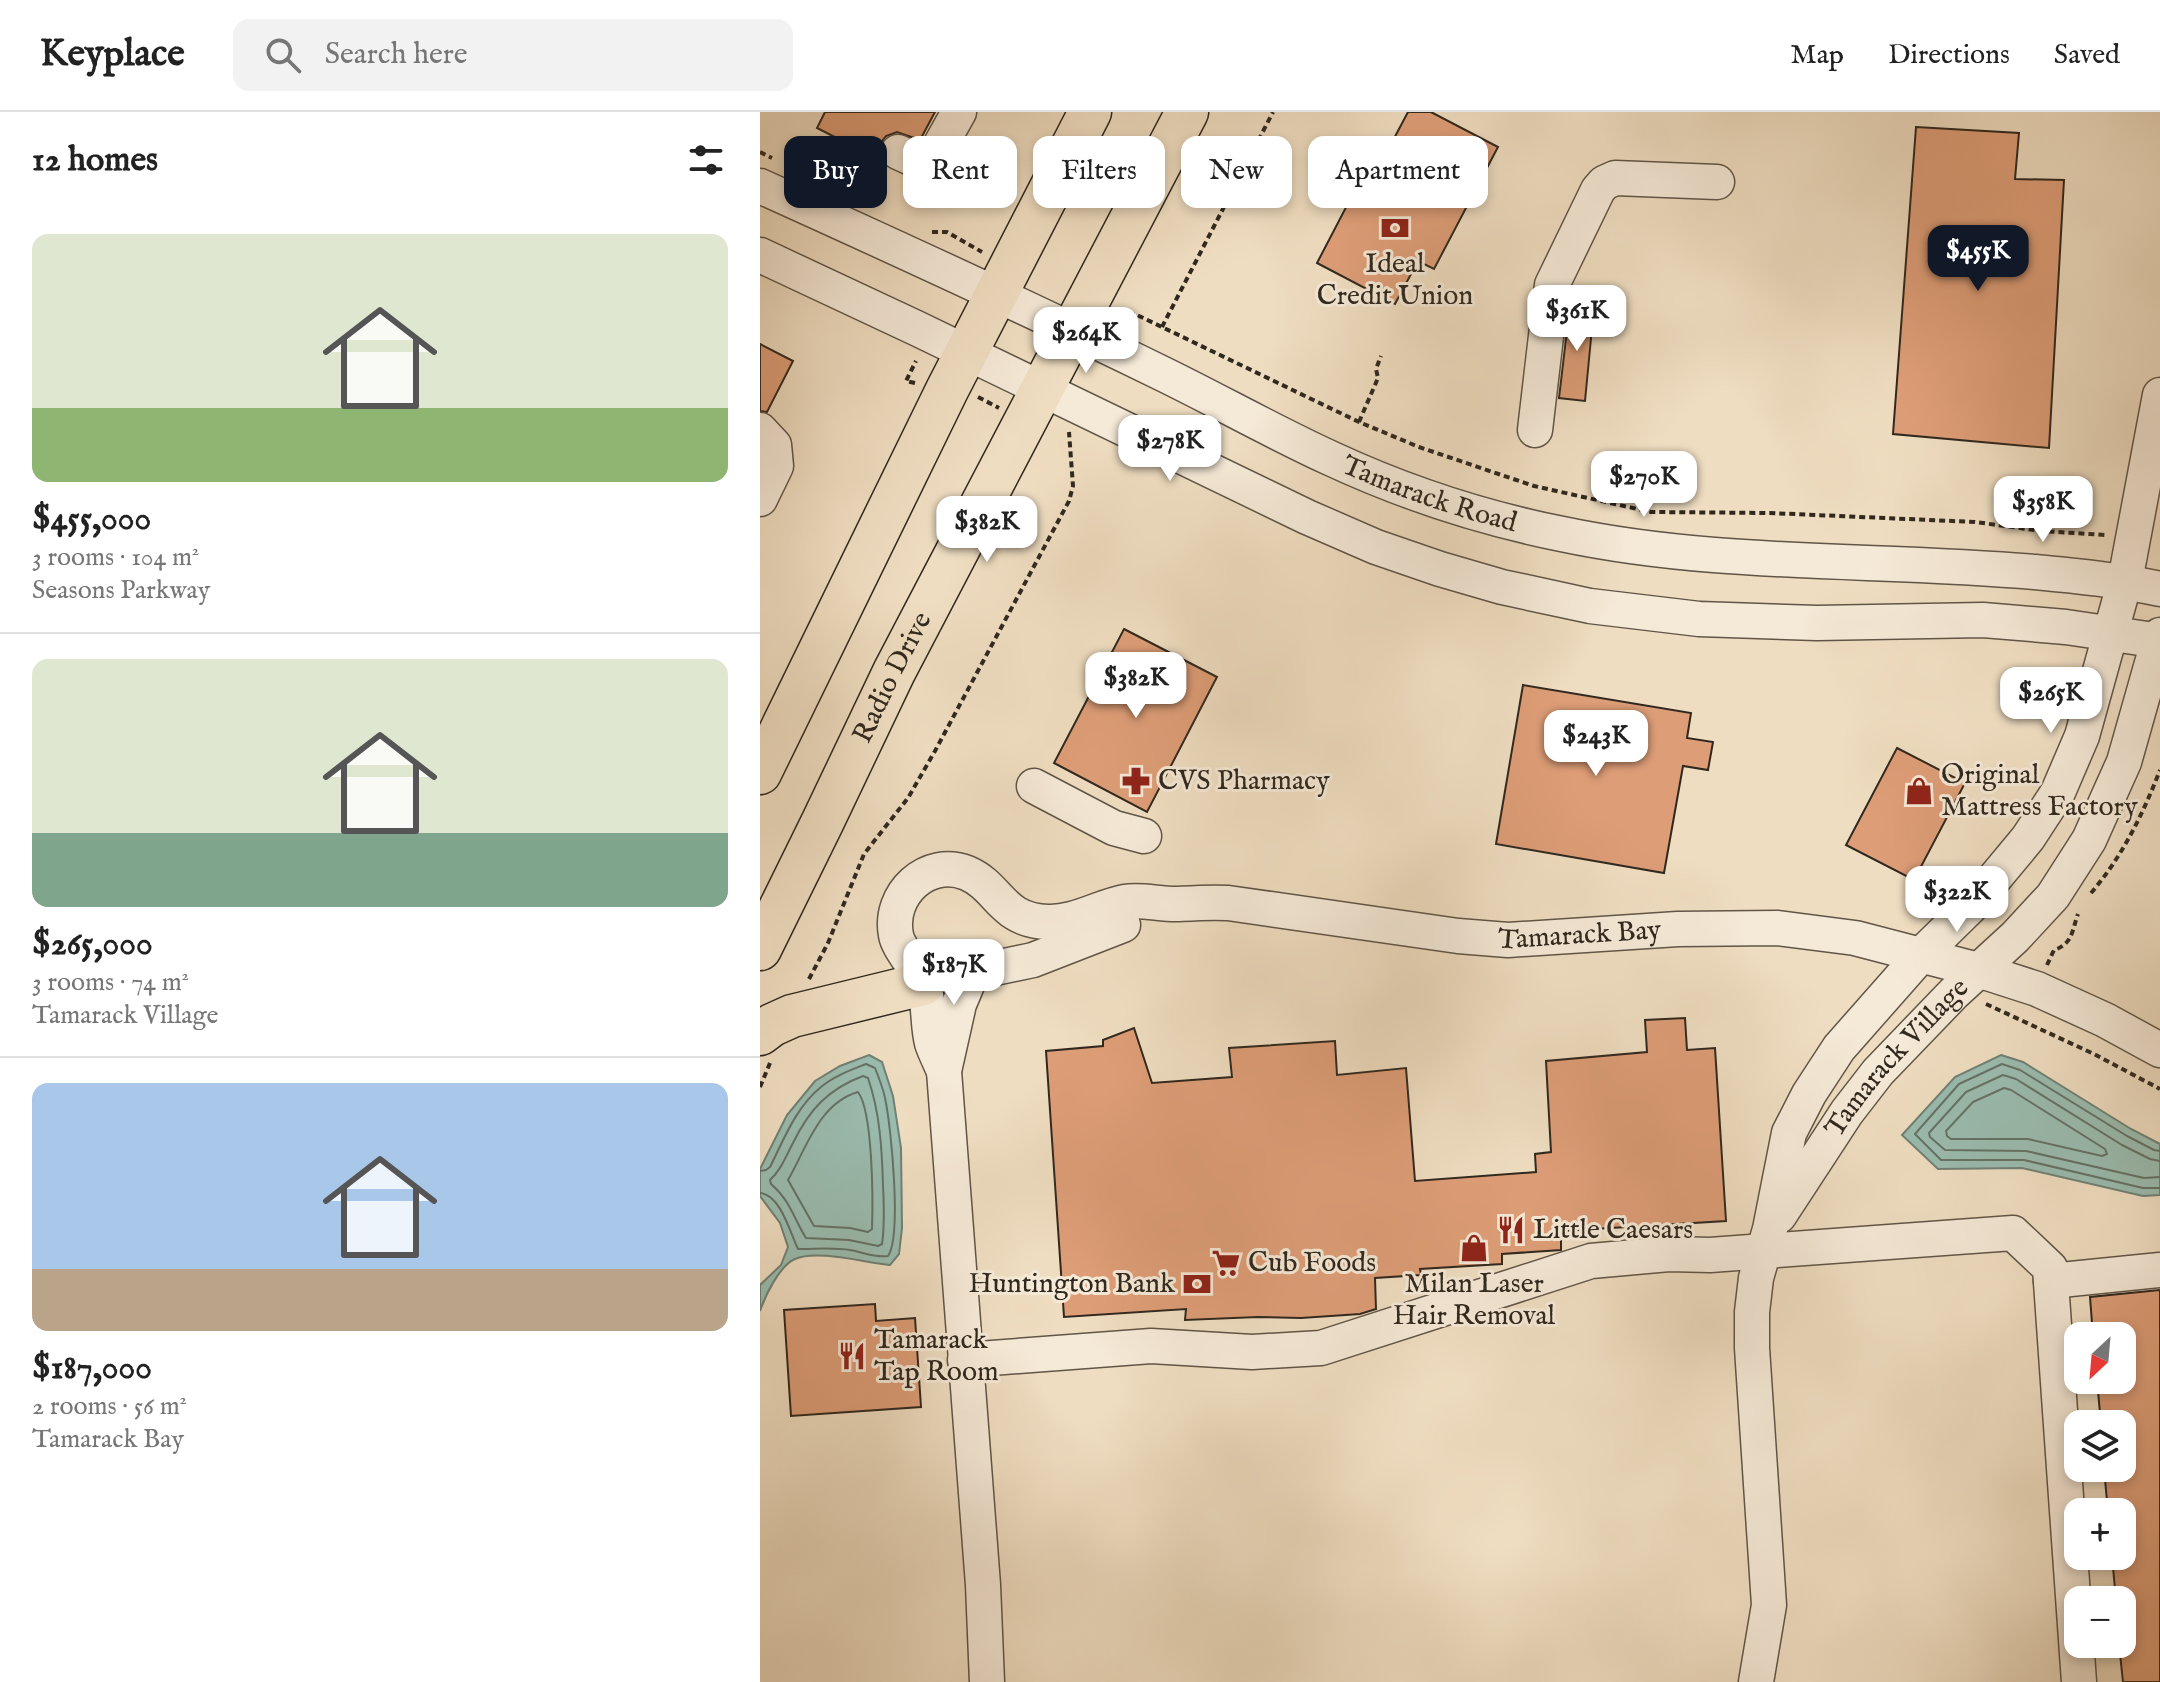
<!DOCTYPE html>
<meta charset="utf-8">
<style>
body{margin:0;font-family:"IM FELL English",serif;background:#f2f2f2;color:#222;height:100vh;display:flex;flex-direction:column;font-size:30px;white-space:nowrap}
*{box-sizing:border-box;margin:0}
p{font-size:26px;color:#767676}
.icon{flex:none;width:44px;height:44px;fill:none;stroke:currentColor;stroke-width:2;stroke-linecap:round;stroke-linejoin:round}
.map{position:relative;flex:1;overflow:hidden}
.details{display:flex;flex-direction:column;background:#fff;width:760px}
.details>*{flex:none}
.banner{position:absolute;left:24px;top:24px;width:760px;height:72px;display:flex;gap:16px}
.needle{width:52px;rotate:206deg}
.fabs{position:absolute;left:1304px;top:1210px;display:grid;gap:16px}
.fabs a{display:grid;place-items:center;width:72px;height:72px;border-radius:16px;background:#fff;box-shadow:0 4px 12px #0003;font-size:40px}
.price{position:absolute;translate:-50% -68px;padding:0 18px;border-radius:16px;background:#fff;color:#222;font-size:26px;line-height:52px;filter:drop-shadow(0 2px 4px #0008)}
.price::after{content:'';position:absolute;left:50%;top:48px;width:24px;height:18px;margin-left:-12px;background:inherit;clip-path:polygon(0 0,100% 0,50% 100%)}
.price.on{background:#111827;color:#fff}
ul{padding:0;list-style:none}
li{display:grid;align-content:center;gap:16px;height:424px;padding:0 32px}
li+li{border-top:2px solid #e0e0e0}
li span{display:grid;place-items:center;height:248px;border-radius:16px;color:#555}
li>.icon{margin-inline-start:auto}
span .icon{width:144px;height:144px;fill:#fffc;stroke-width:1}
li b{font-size:34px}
h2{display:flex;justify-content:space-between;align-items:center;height:96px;padding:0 32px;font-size:34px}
.tag{padding:0 28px;border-radius:16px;background:#fff;box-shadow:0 4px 12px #0003;font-size:28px;line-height:72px}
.tag.on{background:#111827;color:#fff}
header{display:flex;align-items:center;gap:48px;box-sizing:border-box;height:112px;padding:0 40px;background:#fff;border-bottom:2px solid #e0e0e0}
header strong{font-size:38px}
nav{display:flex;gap:44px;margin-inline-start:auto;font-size:28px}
.search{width:560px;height:72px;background:#f2f2f2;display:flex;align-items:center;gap:20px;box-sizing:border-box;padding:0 28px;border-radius:16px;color:#767676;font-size:30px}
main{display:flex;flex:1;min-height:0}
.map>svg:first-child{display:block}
</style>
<header>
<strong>Keyplace</strong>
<div class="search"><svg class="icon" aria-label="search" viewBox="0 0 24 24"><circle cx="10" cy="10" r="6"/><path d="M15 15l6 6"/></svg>Search here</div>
<nav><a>Map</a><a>Directions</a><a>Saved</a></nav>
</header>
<main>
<section class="details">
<h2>12 homes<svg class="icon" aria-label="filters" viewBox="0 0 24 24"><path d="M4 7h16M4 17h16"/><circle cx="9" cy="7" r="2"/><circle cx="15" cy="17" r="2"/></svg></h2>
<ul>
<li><span style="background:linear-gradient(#dfe7d0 70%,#8fb573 0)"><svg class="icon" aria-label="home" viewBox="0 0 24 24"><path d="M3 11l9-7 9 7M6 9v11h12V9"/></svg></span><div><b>$455,000</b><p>3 rooms · 104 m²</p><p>Seasons Parkway</p></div></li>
<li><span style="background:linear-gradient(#dfe7d0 70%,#7fa58c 0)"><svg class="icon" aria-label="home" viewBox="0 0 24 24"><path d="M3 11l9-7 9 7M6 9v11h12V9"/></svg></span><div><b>$265,000</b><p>3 rooms · 74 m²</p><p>Tamarack Village</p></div></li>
<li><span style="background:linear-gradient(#a9c7e8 75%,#b9a48a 0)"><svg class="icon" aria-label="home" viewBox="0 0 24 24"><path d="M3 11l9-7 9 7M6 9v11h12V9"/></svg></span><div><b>$187,000</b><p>2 rooms · 56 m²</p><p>Tamarack Bay</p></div></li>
</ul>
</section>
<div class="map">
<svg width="1400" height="1570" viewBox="0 0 1400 1570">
<rect width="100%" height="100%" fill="#efddc1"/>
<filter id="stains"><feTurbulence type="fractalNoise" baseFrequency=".0025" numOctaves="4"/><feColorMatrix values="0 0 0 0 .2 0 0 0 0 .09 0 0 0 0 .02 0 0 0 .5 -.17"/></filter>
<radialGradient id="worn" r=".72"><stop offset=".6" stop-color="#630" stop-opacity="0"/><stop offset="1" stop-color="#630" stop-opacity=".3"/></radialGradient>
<!-- water -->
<g fill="#9abcaf" stroke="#708175" stroke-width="2">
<path d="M109,943L122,950L133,984L141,1036L142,1116L139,1142L130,1153C106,1151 57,1137 35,1147C20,1153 5,1184 0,1199V1173L21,1153L28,1135L20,1111L0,1084V1057L27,1003L55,969L80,954Z"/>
<polygon points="1241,943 1263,950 1371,1017 1400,1032 1400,1083 1383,1084 1262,1056 1178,1057 1142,1023 1195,965"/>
</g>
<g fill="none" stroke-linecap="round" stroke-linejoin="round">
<!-- shore -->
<g stroke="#657266" stroke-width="2">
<path d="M103,964L108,966C120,1001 122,1037 123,1074C124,1093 125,1112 122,1132L118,1134L89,1128L46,1126C34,1107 30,1088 11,1072L10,1068C21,1058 26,1044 33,1031C49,998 68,977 103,964Z"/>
<polygon points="1244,976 1251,978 1345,1037 1347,1042 1342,1044 1268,1027 1191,1027 1187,1024 1186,1019 1213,990"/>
<path d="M98,980C113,1000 113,1089 112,1117L108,1120L90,1116L54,1114L28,1068C46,1037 59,991 98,980Z"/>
<polyline points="1400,1039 1394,1038 1367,1024 1260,958 1242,952 1199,972 1155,1022 1181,1048 1264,1048 1383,1076 1400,1076"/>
<polyline points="1400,1049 1390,1047 1362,1033 1256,967 1243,963 1206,980 1169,1021 1170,1025 1185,1038 1266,1039 1384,1066 1400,1065"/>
<path d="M0,1059L6,1058L10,1055C24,1027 36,995 61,975C74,964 91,958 106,952L115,956C119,966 123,976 125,986C131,1013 142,1124 128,1144C114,1146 103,1140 90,1138C73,1135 55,1137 38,1137C30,1121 21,1083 0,1081"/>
</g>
</g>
<!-- building -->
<g fill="#dd9d77" stroke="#30281e" stroke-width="2">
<polygon points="65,0 175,0 160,28 137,20 126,24 120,32 118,41 120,48 57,16"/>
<polygon points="648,0 671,0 738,35 674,157 658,149 635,192 557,151 595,78 604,83"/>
<polygon points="1156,15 1259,21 1255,67 1304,68 1289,336 1133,322"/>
<polygon points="810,193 834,195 825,289 799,286"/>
<polygon points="0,232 33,249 7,300 0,299"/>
<polygon points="364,517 457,565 387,700 294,651"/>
<polygon points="763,573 931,601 927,626 953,630 948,658 923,654 904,761 736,732"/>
<polygon points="1137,636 1205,671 1154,768 1086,733"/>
<polygon points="925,906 927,938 955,936 966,1109 801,1119 801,1138 742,1142 742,1152 660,1157 661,1163 615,1166 616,1197 600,1202 541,1206 498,1205 425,1208 426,1197 304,1205 286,939 343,934 343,928 374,916 392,971 472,965 469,936 575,929 577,963 646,956 655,1069 776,1060 775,1042 791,1040 786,949 887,940 885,908"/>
<polygon points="1400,1178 1400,1570 1363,1570 1359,1532 1362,1532 1362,1488 1356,1488 1352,1444 1362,1444 1362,1400 1348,1400 1344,1356 1362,1356 1362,1312 1341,1312 1337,1268 1362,1268 1362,1224 1333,1224 1330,1185"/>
<polygon points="115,1192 116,1209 155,1206 161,1295 31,1304 24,1198"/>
</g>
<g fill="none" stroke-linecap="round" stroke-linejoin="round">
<defs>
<g id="minor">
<polyline points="138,40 162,51 176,41 199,0"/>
<path id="s1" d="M0,74C133,134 266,195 397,259C455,287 511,319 570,346C643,380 722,406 802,422C958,455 1117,446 1275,460C1317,464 1359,468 1400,477"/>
<polyline points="0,143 156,216 547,405 616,435 680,457 742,475 830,494 939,507 1057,511 1223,508 1306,515 1400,529"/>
<polyline points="0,318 14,333 16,354 0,387"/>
<polyline points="775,318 792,173 838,78 844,71 855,66 957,70"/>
<polyline points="274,674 354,716 384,724"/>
<polyline points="212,861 199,892 184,959 223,1473 227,1570"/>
<polyline points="192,865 273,848 363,813"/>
<path id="s2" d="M184,959C180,950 175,940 172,931C167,912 170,889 163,871C157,856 138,836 136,823C128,783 167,745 207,761C240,775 241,809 288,810C315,811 339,795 365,790C382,787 402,793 419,792C436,791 451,790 468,791L698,824L748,828L918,817L1018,816L1095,826L1218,858L1277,877L1345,908L1400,938"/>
<path id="s3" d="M1019,1104L1087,1000L1118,960L1194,881L1255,825L1293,784L1329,728L1364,650L1400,523"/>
<polyline points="1291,1169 1400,1158"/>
<polyline points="205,1248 391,1234 492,1240 561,1236 831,1149 909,1142 950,1143 1253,1121 1290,1156 1319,1570"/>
<polyline points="996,1570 1009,1493 992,1236 992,1200 996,1166 1010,1117 1029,1021 1049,982 1079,936 1161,843 1214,791 1268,726 1298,680 1322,624 1365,469 1400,283"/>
</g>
<g id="major">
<polyline points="0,661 187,278 330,0"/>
<path id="s4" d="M0,837L63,709L134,560L427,0"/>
<polyline points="0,922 12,913 32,904 163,872"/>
</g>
</defs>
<!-- minor casing -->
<use href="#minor" stroke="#605547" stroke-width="37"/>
<!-- major casing -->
<use href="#major" stroke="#30281e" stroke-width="45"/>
<!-- path -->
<g stroke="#30281e" stroke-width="4" stroke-dasharray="6 4" stroke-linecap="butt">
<polyline points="0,40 12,46"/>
<polyline points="172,120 187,120 222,140"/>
<polyline points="359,197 377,203 599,310 659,335 774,374 891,400 1010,401 1215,410 1282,419 1345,423"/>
<polyline points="402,215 513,0"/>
<polyline points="155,271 146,269 156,249"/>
<polyline points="218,285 239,296"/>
<polyline points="599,310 618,266 616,257 621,244"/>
<path d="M1331,781C1362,745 1383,702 1400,658"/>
<path d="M1287,853L1294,838C1313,832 1312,818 1318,802"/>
<polyline points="49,867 68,831 104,742 148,686 175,639 309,389 313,374 309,320"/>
<polyline points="1226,892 1334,942 1400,977"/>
<polyline points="0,975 10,951"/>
</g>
<!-- minor -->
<use href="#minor" stroke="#f5e9d7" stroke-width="34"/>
<!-- major -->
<use href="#major" stroke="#efddc1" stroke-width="42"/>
</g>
<!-- icons -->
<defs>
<symbol id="bank-bare" viewBox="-9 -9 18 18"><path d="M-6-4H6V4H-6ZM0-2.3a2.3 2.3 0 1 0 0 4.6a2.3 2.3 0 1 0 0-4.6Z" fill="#8f2418" stroke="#f5e9d7" stroke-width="2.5" paint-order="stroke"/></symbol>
<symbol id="pharmacy-bare" viewBox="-9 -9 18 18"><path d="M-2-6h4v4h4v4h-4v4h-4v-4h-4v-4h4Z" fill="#8f2418" stroke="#f5e9d7" stroke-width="2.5" paint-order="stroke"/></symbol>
<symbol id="shop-bare" viewBox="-9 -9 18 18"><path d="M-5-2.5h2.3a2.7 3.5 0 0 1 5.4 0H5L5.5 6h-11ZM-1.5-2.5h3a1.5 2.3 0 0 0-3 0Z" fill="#8f2418" stroke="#f5e9d7" stroke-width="2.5" paint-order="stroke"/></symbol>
<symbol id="restaurant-bare" viewBox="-9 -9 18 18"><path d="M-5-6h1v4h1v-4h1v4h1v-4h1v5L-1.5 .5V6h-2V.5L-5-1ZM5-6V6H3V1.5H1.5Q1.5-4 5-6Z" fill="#8f2418" stroke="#f5e9d7" stroke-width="2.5" paint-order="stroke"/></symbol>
<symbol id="supermarket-bare" viewBox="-9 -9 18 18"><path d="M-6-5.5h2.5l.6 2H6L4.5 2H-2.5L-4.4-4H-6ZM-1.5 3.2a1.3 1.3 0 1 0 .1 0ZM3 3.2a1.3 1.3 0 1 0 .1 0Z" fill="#8f2418" stroke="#f5e9d7" stroke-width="2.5" paint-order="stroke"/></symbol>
</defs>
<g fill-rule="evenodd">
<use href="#bank-bare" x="615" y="96" width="40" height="40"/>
<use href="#pharmacy-bare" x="356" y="649" width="40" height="40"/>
<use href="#shop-bare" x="1139" y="659" width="40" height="40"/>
<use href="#restaurant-bare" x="731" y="1098" width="40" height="40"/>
<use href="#shop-bare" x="694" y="1116" width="40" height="40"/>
<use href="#supermarket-bare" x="446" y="1131" width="40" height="40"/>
<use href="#bank-bare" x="417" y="1152" width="40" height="40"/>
<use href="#restaurant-bare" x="72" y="1224" width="40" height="40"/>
</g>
<g text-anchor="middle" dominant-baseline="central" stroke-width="6" stroke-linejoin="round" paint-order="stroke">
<!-- poi labels -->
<g font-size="28" fill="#30281e" stroke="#f5e9d7" text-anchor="start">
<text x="635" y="152" text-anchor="middle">Ideal<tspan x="635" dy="32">Credit Union</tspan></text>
<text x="1181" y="663">Original<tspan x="1181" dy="32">Mattress Factory</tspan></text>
<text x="398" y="669">CVS Pharmacy</text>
<text x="773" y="1118">Little Caesars</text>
<text x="488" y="1151">Cub Foods</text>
<text x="415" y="1172" text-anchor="end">Huntington Bank</text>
<text x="714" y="1172" text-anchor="middle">Milan Laser<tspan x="714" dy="32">Hair Removal</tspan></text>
<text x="114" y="1228">Tamarack<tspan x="114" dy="32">Tap Room</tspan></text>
</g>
<!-- street labels -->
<g font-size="28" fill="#30281e" stroke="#f5e9d7">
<text stroke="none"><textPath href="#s1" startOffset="738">Tamarack Road</textPath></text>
<text stroke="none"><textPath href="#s4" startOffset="302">Radio Drive</textPath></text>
<text stroke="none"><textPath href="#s2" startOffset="896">Tamarack Bay</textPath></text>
<text stroke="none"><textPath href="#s3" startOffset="198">Tamarack Village</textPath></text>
</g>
</g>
<rect width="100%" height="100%" filter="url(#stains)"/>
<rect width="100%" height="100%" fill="url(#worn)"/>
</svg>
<div class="fabs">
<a><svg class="needle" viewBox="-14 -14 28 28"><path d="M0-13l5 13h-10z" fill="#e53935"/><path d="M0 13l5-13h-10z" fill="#767676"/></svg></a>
<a><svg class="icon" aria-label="layers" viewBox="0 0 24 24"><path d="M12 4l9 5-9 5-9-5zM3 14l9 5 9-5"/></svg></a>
<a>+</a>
<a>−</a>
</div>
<b class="price on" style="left:1218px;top:181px">$455K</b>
<b class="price" style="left:817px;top:241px">$361K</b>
<b class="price" style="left:326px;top:263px">$264K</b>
<b class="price" style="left:410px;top:371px">$278K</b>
<b class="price" style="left:884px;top:407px">$270K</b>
<b class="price" style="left:1283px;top:432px">$358K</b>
<b class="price" style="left:227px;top:452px">$382K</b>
<b class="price" style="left:376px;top:608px">$382K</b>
<b class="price" style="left:1291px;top:623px">$265K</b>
<b class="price" style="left:836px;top:666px">$243K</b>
<b class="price" style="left:1197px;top:822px">$322K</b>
<b class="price" style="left:194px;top:895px">$187K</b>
<div class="banner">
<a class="tag on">Buy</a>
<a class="tag">Rent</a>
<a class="tag">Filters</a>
<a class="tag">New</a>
<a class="tag">Apartment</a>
</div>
</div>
</main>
